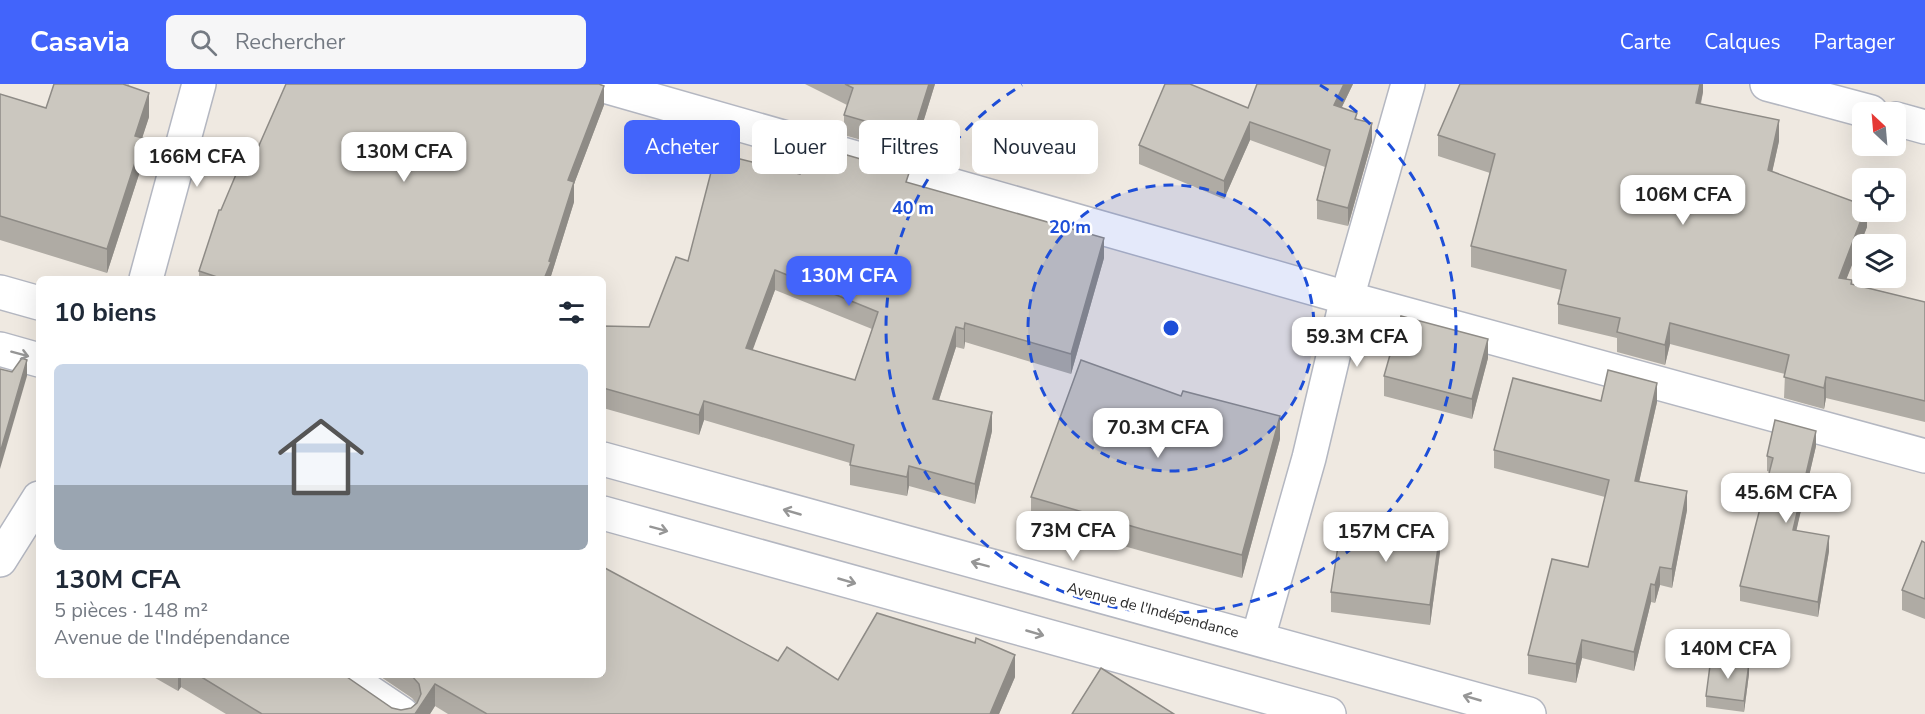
<!DOCTYPE html>
<html lang="fr">
<meta charset="utf-8">
<style>
body{margin:0;font-family:"Nunito Sans",sans-serif;background:#f6f6f7;color:#1f2937;height:100vh;display:flex;flex-direction:column;font-size:22px;white-space:nowrap}
*{box-sizing:border-box;margin:0}
p{font-size:20px;color:#747a83}
.icon{flex:none;width:33px;height:33px;fill:none;stroke:currentColor;stroke-width:2;stroke-linecap:round;stroke-linejoin:round}
.map{position:relative;flex:1;overflow:hidden}
.side{position:absolute;left:36px;top:192px;width:570px;height:402px;display:flex;flex-direction:column;background:#fff;border-radius:9px;box-shadow:0 6px 24px #0002}
.side>*{flex:none}
.hud{position:absolute;left:624px;top:36px;width:570px;height:54px;display:flex;gap:12px}
.needle{width:39px;rotate:334deg}
.controls{position:absolute;left:1852px;top:18px;display:grid;gap:12px}
.controls a{display:grid;place-items:center;width:54px;height:54px;border-radius:9px;background:#fff;box-shadow:0 6px 24px #0002;font-size:30px}
.price{position:absolute;translate:-50% -51px;padding:0 14px;border-radius:12px;background:#fff;color:#222;font-size:20px;line-height:39px;filter:drop-shadow(0 2px 3px #0008)}
.price::after{content:'';position:absolute;left:50%;top:36px;width:18px;height:14px;margin-left:-9px;background:inherit;clip-path:polygon(0 0,100% 0,50% 100%)}
.price.active{background:#4264fb;color:#fff}
ul{padding:0;list-style:none}
li{display:grid;align-content:center;gap:12px;height:318px;padding:0 18px}
li+li{border-top:2px solid #e0e1e3}
li span{display:grid;place-items:center;height:186px;border-radius:9px;color:#555}
li>.icon{margin-inline-start:auto}
span .icon{width:108px;height:108px;fill:#fffc;stroke-width:1}
li b{font-size:26px}
h2{display:flex;justify-content:space-between;align-items:center;height:72px;padding:0 18px;font-size:26px}
.pill{padding:0 21px;border-radius:9px;background:#fff;box-shadow:0 6px 24px #0002;font-size:21px;line-height:54px}
.pill.active{background:#4264fb;color:#fff}
header{display:flex;align-items:center;gap:36px;box-sizing:border-box;height:84px;padding:0 30px;background:#4264fb;color:#fff}
header strong{font-size:28px}
nav{display:flex;gap:33px;margin-inline-start:auto;font-size:21px}
.search{width:420px;height:54px;background:#f6f6f7;display:flex;align-items:center;gap:15px;box-sizing:border-box;padding:0 21px;border-radius:9px;color:#747a83;font-size:22px}
.map>svg:first-child{display:block}
</style>
<header>
<strong>Casavia</strong>
<div class="search"><svg class="icon" aria-label="search" viewBox="0 0 24 24"><circle cx="10" cy="10" r="6"/><path d="M15 15l6 6"/></svg>Rechercher</div>
<nav><a>Carte</a><a>Calques</a><a>Partager</a></nav>
</header>
<div class="map">
<svg width="1925" height="630" viewBox="0 0 1925 630">
<rect width="100%" height="100%" fill="#efe9e1"/>
<g fill="none" stroke-linecap="round" stroke-linejoin="round">
<defs>
<g id="minor">
<polyline points="597,0 1347,214 1925,372"/>
<polyline points="1767,0 1871,28"/>
<polyline points="1896,35 1925,43"/>
<polyline points="146,195 199,0"/>
<polyline points="0,208 39,219"/>
<polyline points="0,265 39,276"/>
<polyline points="603,375 1529,630"/>
<polyline points="603,429 1329,630"/>
<polyline points="0,476 39,414"/>
<polyline points="1258,554 1309,374 1347,214 1408,0"/>
<polyline points="344,591 402,630"/>
</g>
</defs>
<!-- minor casing -->
<use href="#minor" stroke="#b4b7c1" stroke-width="36"/>
<!-- minor -->
<use href="#minor" stroke="#fff" stroke-width="33"/>
</g>
<!-- wall -->
<g fill="#afaba4" fill-rule="evenodd">
<polygon points="129,0 128,2 149,33 142,54 143,78 107,189 0,156 0,10 46,24"/>
<polygon points="805,0 935,0 913,71 844,51 844,31 847,21"/>
<polygon points="1257,0 1353,0 1342,23 1357,35 1372,57 1348,142 1317,135 1317,116 1325,83 1250,56 1224,115 1139,80 1139,61 1248,24"/>
<polygon points="1703,0 1703,8 1701,20 1779,57 1772,88 1867,128 1867,143 1846,195 1852,200 1925,218 1925,338 1826,314 1824,325 1784,314 1785,290 1670,260 1665,281 1617,268 1617,254 1558,240 1558,220 1561,206 1471,183 1471,162 1490,89 1438,72 1438,51"/>
<polygon points="604,21 574,100 574,118 551,192 551,195 199,195 199,187 221,126 257,66"/>
<path d="M829,78L909,99L1104,174L1071,290L965,258L964,265L956,263L939,316L992,347L975,420L909,402L907,412L850,401V379L704,336L699,351L603,324V242L649,243L688,177L800,90ZM775,206L872,245L855,296L752,266Z"/>
<polygon points="1488,274 1472,335 1384,312 1384,292"/>
<polygon points="1601,317 1657,318 1639,398 1687,426 1672,504 1660,501 1655,519 1651,518 1634,587 1582,574 1576,599 1528,590 1528,571 1588,483 1605,413 1494,384 1494,366"/>
<polygon points="1280,355 1242,494 1145,468 1031,436 1031,413"/>
<polygon points="1816,362 1796,447 1829,467 1818,533 1740,517 1740,502 1770,388 1767,387 1767,372"/>
<polygon points="1925,459 1925,535 1902,526 1902,506"/>
<polygon points="1440,468 1430,541 1331,528 1331,508"/>
<polygon points="778,577 838,596 1015,593 999,630 448,630 435,622 430,630 226,630 181,603 178,607 150,591 344,591 392,624 401,626 411,624 416,619 412,614 378,591 603,591"/>
<polygon points="1749,590 1744,628 1706,623 1706,612"/>
</g>
<!-- shaded-wall -->
<g fill="#8e8b86">
<polygon points="929,0 935,0 913,71 913,51"/>
<polygon points="1344,0 1353,0 1334,39 1334,21"/>
<polygon points="1700,0 1703,0 1703,8 1696,39 1696,19"/>
<polygon points="604,2 604,21 574,100 574,118 551,192 551,195 544,195 568,96"/>
<polygon points="149,9 149,33 135,76 135,52"/>
<polygon points="1779,36 1779,57 1768,107 1768,86"/>
<polygon points="1250,38 1250,56 1224,115 1224,97"/>
<polygon points="1372,39 1372,57 1348,142 1348,124"/>
<polygon points="143,54 143,78 107,189 107,165"/>
<polygon points="1864,128 1867,128 1867,143 1839,214 1839,194"/>
<polygon points="1104,154 1104,174 1071,290 1071,270"/>
<polygon points="775,186 775,206 746,284 746,264"/>
<polygon points="965,239 965,258 964,265 964,245"/>
<polygon points="1670,239 1670,260 1665,281 1665,261"/>
<polygon points="956,243 956,263 933,334 933,315"/>
<polygon points="1488,255 1488,274 1472,335 1472,315"/>
<polygon points="27,276 27,292 0,385 0,369"/>
<polygon points="1826,293 1826,314 1824,325 1824,304"/>
<polygon points="1657,299 1657,318 1635,416 1635,397"/>
<polygon points="704,317 704,336 699,351 699,331"/>
<polygon points="992,328 992,347 975,420 975,400"/>
<polygon points="1280,332 1280,355 1242,494 1242,471"/>
<polygon points="1816,347 1816,362 1793,461 1793,446"/>
<polygon points="909,382 909,402 907,412 907,393"/>
<polygon points="1687,407 1687,426 1672,504 1672,485"/>
<polygon points="1440,449 1440,468 1430,541 1430,521"/>
<polygon points="1829,452 1829,467 1818,533 1818,518"/>
<polygon points="1660,483 1660,501 1655,519 1655,501"/>
<polygon points="1651,500 1651,518 1634,587 1634,568"/>
<polygon points="1582,556 1582,574 1576,599 1576,580"/>
<polygon points="1015,571 1015,593 999,630 990,630"/>
<polygon points="1749,579 1749,590 1744,628 1744,617"/>
<polygon points="178,591 181,591 181,603 178,607"/>
<polygon points="435,600 435,622 430,630 415,630"/>
</g>
<!-- building -->
<g fill="#cbc7bf" stroke="#8e8b86" stroke-width="1.5" fill-rule="evenodd">
<polygon points="54,0 123,0 149,9 135,52 143,54 107,165 0,132 0,10 46,24"/>
<polygon points="286,0 599,0 604,2 568,96 574,98 549,177 551,178 544,195 223,195 199,187 219,126 221,126 248,62 257,66"/>
<polygon points="845,0 929,0 913,51 844,31 853,4"/>
<polygon points="1165,0 1190,0 1248,24 1257,0 1344,0 1334,21 1357,29 1355,35 1372,39 1348,124 1317,116 1330,66 1250,38 1224,97 1139,61"/>
<polygon points="1460,0 1700,0 1696,19 1779,36 1768,86 1863,121 1863,128 1864,128 1839,194 1852,196 1851,200 1925,218 1925,317 1826,293 1824,304 1784,293 1789,271 1670,239 1665,261 1617,248 1620,234 1558,220 1566,186 1471,162 1495,70 1438,51"/>
<path d="M833,67L909,89L906,98L1104,154L1071,270L965,239L964,245L956,243L933,315L992,328L975,400L909,382L907,393L850,381L854,361L704,317L699,331L603,304V242L649,243L676,173L688,177L716,69L800,90L806,71L829,78ZM775,186L878,228L855,296L746,264Z"/>
<polygon points="1401,232 1488,255 1472,315 1384,292"/>
<polygon points="22,274 27,276 0,369 0,285 12,288"/>
<polygon points="1081,276 1181,312 1183,307 1280,332 1242,471 1145,446 1031,413"/>
<polygon points="1608,286 1657,299 1635,397 1687,407 1672,485 1660,483 1655,501 1651,500 1634,568 1582,556 1576,580 1528,571 1552,475 1588,483 1609,396 1494,366 1513,294 1601,317"/>
<polygon points="1775,336 1816,347 1793,446 1829,452 1818,518 1740,502 1773,374 1767,372"/>
<polygon points="1342,436 1440,449 1430,521 1331,508"/>
<polygon points="1922,457 1925,459 1925,515 1902,506"/>
<polygon points="603,483 778,577 787,563 838,596 877,529 975,559 976,554 1015,571 990,630 487,630 435,600 415,630 262,630 198,591 344,591 392,624 401,626 411,624 417,619 421,610 419,600 411,591 603,591"/>
<polygon points="1711,574 1749,579 1744,617 1706,612"/>
<polygon points="1101,584 1174,630 1072,630"/>
</g>
<!-- one-way arrows -->
<defs><path id="oneway-shaft" d="M-6 0H5M1.5-3L5.5 0L1.5 3" fill="none" stroke-width="1.6" stroke-linecap="round" stroke-linejoin="round" transform="scale(1.5)"/></defs>
<g stroke="#969696">
<use href="#oneway-shaft" transform="translate(20 270) rotate(15)"/>
<use href="#oneway-shaft" transform="translate(792 428) rotate(-164)"/>
<use href="#oneway-shaft" transform="translate(659 445) rotate(15)"/>
<use href="#oneway-shaft" transform="translate(980 480) rotate(-165)"/>
<use href="#oneway-shaft" transform="translate(847 497) rotate(16)"/>
<use href="#oneway-shaft" transform="translate(1035 549) rotate(16)"/>
<use href="#oneway-shaft" transform="translate(1472 614) rotate(-164)"/>
</g>
<!-- distance rings -->
<circle cx="1171" cy="244" r="143" fill="#1d4ed8" fill-opacity=".12"/>
<g fill="none" stroke="#1d4ed8" stroke-width="3" stroke-dasharray="10 8">
<circle cx="1171" cy="244" r="143"/>
<path d="M1320 1A285 285 0 1 1 1022 1"/>
</g>
<g text-anchor="middle" dominant-baseline="central" stroke-width="5" stroke-linejoin="round" paint-order="stroke">
<!-- street labels -->
<g font-size="15" fill="#2e2e2e" stroke="#fff">
<text transform="translate(1153 526) rotate(15)">Avenue de l'Indépendance</text>
</g>
</g>
<circle cx="1171" cy="244" r="9" fill="#1d4ed8" stroke="#fff" stroke-width="3"/>
<g font-size="18" text-anchor="middle" font-weight="bold" fill="#1d4ed8" stroke="#fff" stroke-width="5" stroke-linejoin="round" paint-order="stroke">
<text x="913" y="130">40 m</text>
<text x="1070" y="149">20 m</text>
</g>
</svg>
<div class="controls">
<a><svg class="needle" viewBox="-14 -14 28 28"><path d="M0-13l5 13h-10z" fill="#e53935"/><path d="M0 13l5-13h-10z" fill="#747a83"/></svg></a>
<a><svg class="icon" aria-label="locate" viewBox="0 0 24 24"><circle cx="12" cy="12" r="6"/><path d="M12 2v4M12 18v4M2 12h4M18 12h4"/></svg></a>
<a><svg class="icon" aria-label="layers" viewBox="0 0 24 24"><path d="M12 4l9 5-9 5-9-5zM3 14l9 5 9-5"/></svg></a>
</div>
<b class="price" style="left:404px;top:99px">130M CFA</b>
<b class="price" style="left:197px;top:104px">166M CFA</b>
<b class="price" style="left:1683px;top:142px">106M CFA</b>
<b class="price active" style="left:849px;top:223px">130M CFA</b>
<b class="price" style="left:1357px;top:284px">59.3M CFA</b>
<b class="price" style="left:1158px;top:375px">70.3M CFA</b>
<b class="price" style="left:1786px;top:440px">45.6M CFA</b>
<b class="price" style="left:1073px;top:478px">73M CFA</b>
<b class="price" style="left:1386px;top:479px">157M CFA</b>
<b class="price" style="left:1728px;top:596px">140M CFA</b>
<div class="hud">
<a class="pill active">Acheter</a>
<a class="pill">Louer</a>
<a class="pill">Filtres</a>
<a class="pill">Nouveau</a>
</div>
<section class="side">
<h2>10 biens<svg class="icon" aria-label="filters" viewBox="0 0 24 24"><path d="M4 7h16M4 17h16"/><circle cx="9" cy="7" r="2"/><circle cx="15" cy="17" r="2"/></svg></h2>
<ul>
<li><span style="background:linear-gradient(#c9d6e8 65%,#9aa5b1 0)"><svg class="icon" aria-label="home" viewBox="0 0 24 24"><path d="M3 11l9-7 9 7M6 9v11h12V9"/></svg></span><div><b>130M CFA</b><p>5 pièces · 148 m²</p><p>Avenue de l'Indépendance</p></div></li>
</ul>
</section>
</div>
